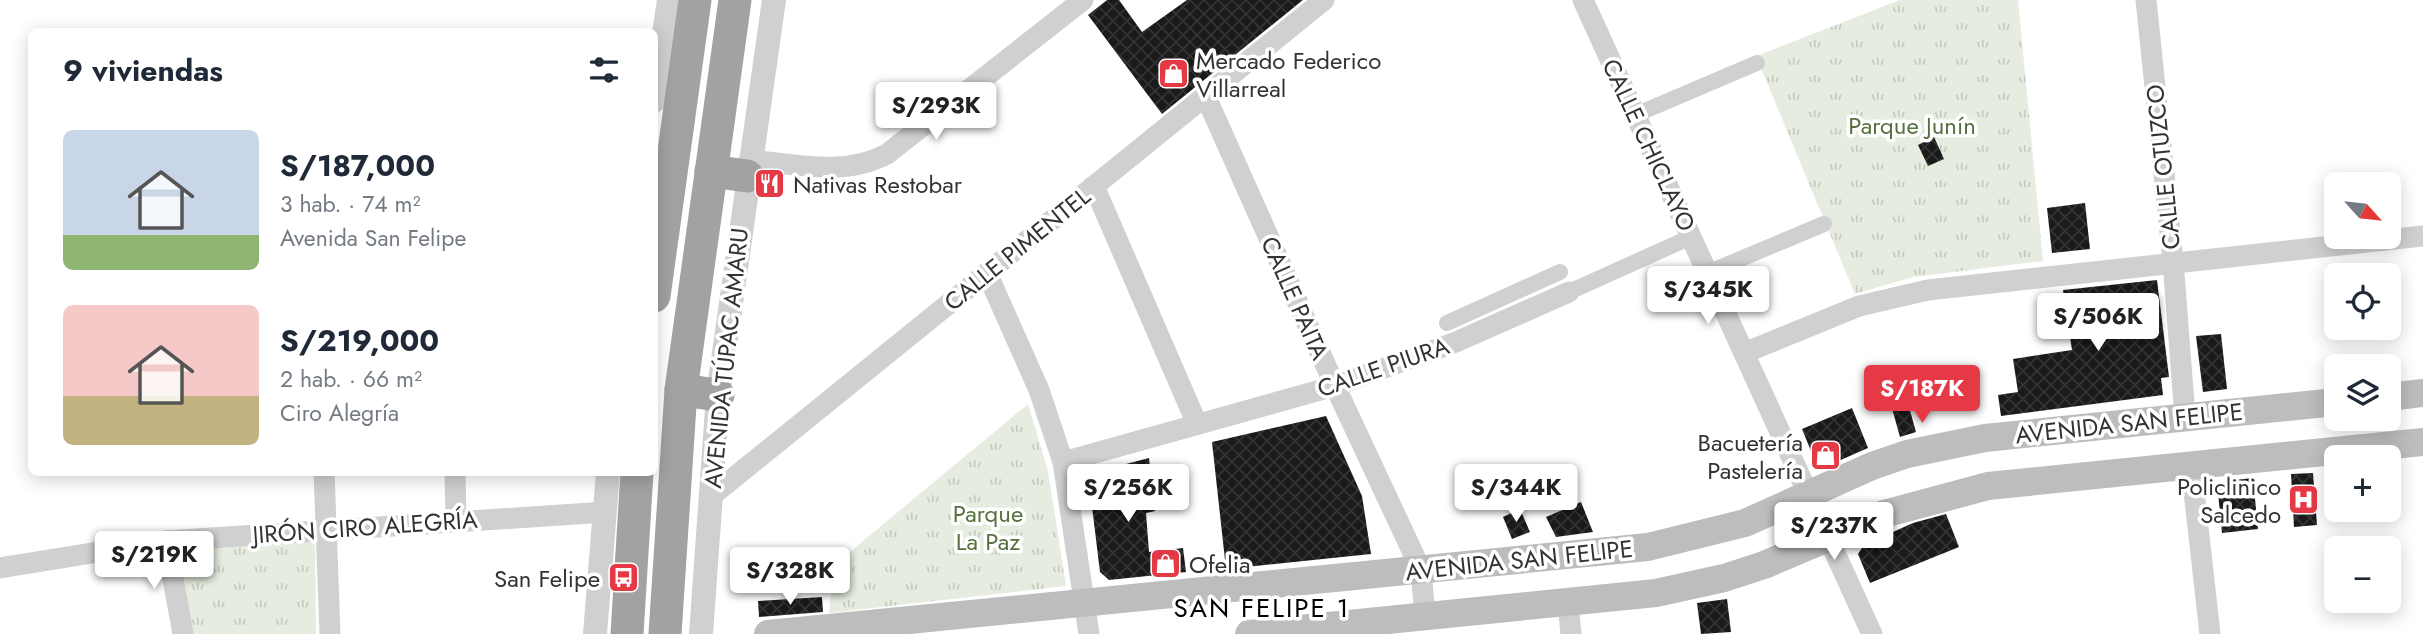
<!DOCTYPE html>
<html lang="es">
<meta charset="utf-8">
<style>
body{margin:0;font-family:Jost,sans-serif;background:#f2f2f3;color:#1f2937;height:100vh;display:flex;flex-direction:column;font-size:26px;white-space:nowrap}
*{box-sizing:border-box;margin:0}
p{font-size:23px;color:#747a83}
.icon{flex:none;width:38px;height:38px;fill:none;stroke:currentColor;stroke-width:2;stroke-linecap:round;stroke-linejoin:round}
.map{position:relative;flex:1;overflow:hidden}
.panel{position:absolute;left:28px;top:28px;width:630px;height:448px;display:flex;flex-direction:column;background:#fff;border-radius:10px;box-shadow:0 4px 18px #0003}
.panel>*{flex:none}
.needle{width:46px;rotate:117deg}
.tools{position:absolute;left:2324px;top:172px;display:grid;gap:14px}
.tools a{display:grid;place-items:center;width:77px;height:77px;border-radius:10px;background:#fff;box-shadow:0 4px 18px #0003;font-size:35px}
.price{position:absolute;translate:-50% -60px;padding:0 16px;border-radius:7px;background:#fff;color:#222;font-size:23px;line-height:46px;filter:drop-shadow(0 2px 4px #0008)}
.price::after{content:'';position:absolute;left:50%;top:42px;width:21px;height:16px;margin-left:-10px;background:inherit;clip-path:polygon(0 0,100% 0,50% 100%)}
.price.active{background:#e63946;color:#fff}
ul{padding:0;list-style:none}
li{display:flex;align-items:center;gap:21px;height:175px;padding:0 35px}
li span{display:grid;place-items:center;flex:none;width:196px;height:140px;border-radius:10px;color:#555}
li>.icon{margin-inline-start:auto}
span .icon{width:84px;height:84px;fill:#fffc;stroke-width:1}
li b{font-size:30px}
h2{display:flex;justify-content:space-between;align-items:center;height:84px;padding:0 35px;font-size:30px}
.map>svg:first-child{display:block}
</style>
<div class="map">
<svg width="2423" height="634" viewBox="0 0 2423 634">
<defs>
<pattern id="park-tufts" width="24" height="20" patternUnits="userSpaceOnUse" patternTransform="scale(1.75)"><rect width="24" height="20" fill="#e6ecdf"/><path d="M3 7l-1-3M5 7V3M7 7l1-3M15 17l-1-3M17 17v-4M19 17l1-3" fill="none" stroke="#c6cbc0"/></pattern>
<pattern id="building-cross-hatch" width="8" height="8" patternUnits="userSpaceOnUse" patternTransform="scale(1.75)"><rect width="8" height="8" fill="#1a1a1a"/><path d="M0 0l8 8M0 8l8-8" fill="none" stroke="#333"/></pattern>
</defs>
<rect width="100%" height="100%" fill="#fff"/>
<!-- park -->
<g fill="url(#park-tufts)">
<polygon points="1900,0 2018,0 2043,261 1913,277 1855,294 1756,56"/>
<polygon points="1028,404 1048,471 1066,586 829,613 834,565"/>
<polygon points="315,541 316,634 193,634 177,551"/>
</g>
<!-- building -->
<g fill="url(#building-cross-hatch)">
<polygon points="1107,0 1119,0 1142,32 1187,0 1303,0 1162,114 1088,15"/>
<polygon points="1934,137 1944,159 1928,166 1918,145"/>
<polygon points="2085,203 2090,249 2052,253 2047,208"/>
<polygon points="2157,280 2169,377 2161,378 2163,395 2001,416 1998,395 2018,392 2013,359 2072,350 2063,290"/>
<polygon points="2221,334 2227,389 2203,392 2196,336"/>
<polygon points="1904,389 1916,432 1900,437 1888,394"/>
<polygon points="1852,408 1868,448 1827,466 1815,461 1802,429"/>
<polygon points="1326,416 1362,496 1371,554 1226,569 1212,442"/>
<polygon points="1149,458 1155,511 1146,513 1149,552 1183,548 1186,572 1109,580 1100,572 1088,474"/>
<polygon points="2313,473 2317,525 2294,527 2291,474"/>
<polygon points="2253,478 2258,529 2222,533 2217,482"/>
<polygon points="1581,502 1593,532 1556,537 1546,517"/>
<polygon points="1520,509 1530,532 1512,539 1503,517"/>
<polygon points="1946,514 1959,547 1870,583 1858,554 1864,545 1913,523"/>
<polygon points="822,597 823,612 759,617 758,601"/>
<polygon points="1727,599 1731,632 1701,634 1697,603"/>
</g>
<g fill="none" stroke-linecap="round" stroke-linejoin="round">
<!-- pedestrian -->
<g stroke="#d0d0d0" stroke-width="16">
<polyline points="1635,115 1757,63"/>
<polyline points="1707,273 1824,224"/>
<polyline points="1569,292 1691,237"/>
<polyline points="1447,323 1560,272"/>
</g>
<!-- minor -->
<g stroke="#d0d0d0" stroke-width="21">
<polyline points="1583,0 1872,634"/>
<polyline points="2146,0 2173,261 2185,417"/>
<polyline points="1206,97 1335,386 1421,570 1425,617"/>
<path d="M749,160C797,164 844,177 887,154L1083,0"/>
<polyline points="1094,186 1197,424"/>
<polyline points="987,273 1039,390 1063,462 1089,634"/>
<polyline points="1744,353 1859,306 1928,290 2423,236"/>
<polyline points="1063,462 1335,386 1456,342 1569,292"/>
<polyline points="2191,465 2210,634"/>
<polyline points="324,472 330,634"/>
<polyline points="455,472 456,521"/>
<polyline points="710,497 1324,0"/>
<polyline points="166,541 183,634"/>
<polyline points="0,568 166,541 606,512"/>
<polyline points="1568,603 1571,634"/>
</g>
<!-- tertiary -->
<g stroke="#d0d0d0" stroke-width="24">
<polyline points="654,101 669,0"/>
<polyline points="595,634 608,472"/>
<polyline points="701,634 718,395 774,0"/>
</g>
<!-- secondary -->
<g stroke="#bdbdbd" stroke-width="28">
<polyline points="2389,397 2423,393"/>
<polyline points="768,634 1648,547 1745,523 1872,466 1907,454 1985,438 2336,402"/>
<polyline points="1249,634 1656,593 1724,578 1764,565 1884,514 1988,486 2423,442"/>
</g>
<!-- trunk -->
<g stroke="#a2a2a2" stroke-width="33">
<polyline points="711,171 747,176"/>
<polyline points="654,296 695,0"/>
<polyline points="681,390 718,395"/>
<polyline points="627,634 637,472"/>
<polyline points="665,634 681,390 735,0"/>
</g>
</g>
<!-- icons -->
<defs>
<symbol id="shop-square" viewBox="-11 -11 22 22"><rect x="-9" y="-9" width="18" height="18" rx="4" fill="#e63946" stroke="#fff"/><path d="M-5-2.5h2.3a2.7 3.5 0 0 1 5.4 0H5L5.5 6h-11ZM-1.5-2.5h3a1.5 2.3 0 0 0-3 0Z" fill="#fff"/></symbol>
<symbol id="restaurant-square" viewBox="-11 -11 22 22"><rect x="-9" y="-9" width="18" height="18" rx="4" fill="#e63946" stroke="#fff"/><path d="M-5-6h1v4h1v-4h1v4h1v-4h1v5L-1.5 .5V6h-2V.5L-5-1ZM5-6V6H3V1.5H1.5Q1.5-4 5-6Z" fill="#fff"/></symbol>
<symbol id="hospital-square" viewBox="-11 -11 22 22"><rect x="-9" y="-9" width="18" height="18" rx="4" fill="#e63946" stroke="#fff"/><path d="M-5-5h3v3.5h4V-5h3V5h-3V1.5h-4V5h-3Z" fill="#fff"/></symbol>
<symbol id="bus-square" viewBox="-11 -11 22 22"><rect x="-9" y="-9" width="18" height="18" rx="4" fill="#e63946" stroke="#fff"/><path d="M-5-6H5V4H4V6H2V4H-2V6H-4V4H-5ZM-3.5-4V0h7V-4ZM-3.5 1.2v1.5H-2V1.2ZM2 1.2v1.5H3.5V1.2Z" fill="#fff"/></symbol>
</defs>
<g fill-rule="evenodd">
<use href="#shop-square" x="1156" y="56" width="35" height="35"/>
<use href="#restaurant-square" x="752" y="166" width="35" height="35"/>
<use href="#shop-square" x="1808" y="438" width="35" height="35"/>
<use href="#hospital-square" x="2286" y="482" width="35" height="35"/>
<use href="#shop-square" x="1148" y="546" width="35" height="35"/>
<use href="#bus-square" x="606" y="560" width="35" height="35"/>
</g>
<g text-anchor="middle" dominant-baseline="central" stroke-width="7" stroke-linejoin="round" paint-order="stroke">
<!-- poi labels -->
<g font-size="24" fill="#333" stroke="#fff" text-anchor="start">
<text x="1196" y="60">Mercado Federico<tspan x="1196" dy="28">Villarreal</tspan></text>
<text x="793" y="184">Nativas Restobar</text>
<text x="1803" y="442" text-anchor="end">Bacuetería<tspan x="1803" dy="28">Pastelería</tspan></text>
<text x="2281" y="486" text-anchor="end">Policlinico<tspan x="2281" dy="28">Salcedo</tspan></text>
<text x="1189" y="564">Ofelia</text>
<text x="600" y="578" text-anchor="end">San Felipe</text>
</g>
<!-- park labels -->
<g font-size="24" fill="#56703f" stroke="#fff">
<text x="1912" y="125">Parque Junín</text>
<text x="988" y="513">Parque<tspan x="988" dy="28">La Paz</tspan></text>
</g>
<!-- street labels -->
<g font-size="24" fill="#333" stroke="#fff">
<text transform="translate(1649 145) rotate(65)">CALLE CHICLAYO</text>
<text transform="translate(2163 167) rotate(-96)">CALLE OTUZCO</text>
<text transform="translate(1017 249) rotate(-39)">CALLE PIMENTEL</text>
<text transform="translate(1295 298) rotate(66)">CALLE PAITA</text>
<text transform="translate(726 358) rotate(-84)">AVENIDA TÚPAC AMARU</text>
<text transform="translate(1383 367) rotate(-19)">CALLE PIURA</text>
<text transform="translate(2129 423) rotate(-6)">AVENIDA SAN FELIPE</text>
<text transform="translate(365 527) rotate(-4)">JIRÓN CIRO ALEGRÍA</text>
<text transform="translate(1519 560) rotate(-6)">AVENIDA SAN FELIPE</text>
</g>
<!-- neighbourhood labels -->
<g font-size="26" letter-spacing="2" fill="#000" stroke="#fff">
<text x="1262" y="608">SAN FELIPE 1</text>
</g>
</g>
</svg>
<div class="tools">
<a><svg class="needle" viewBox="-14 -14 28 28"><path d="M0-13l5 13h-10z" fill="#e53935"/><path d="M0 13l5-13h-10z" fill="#747a83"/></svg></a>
<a><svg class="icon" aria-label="locate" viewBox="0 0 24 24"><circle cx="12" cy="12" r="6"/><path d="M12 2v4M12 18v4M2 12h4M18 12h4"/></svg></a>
<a><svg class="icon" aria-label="layers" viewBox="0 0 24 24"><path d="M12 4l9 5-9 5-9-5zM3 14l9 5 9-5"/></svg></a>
<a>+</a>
<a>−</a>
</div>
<b class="price" style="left:936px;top:142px">S/293K</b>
<b class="price" style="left:1708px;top:326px">S/345K</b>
<b class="price" style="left:2098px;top:353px">S/506K</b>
<b class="price active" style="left:1922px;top:425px">S/187K</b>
<b class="price" style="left:1128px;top:524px">S/256K</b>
<b class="price" style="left:1516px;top:524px">S/344K</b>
<b class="price" style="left:1834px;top:562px">S/237K</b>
<b class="price" style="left:154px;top:591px">S/219K</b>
<b class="price" style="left:790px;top:607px">S/328K</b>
<section class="panel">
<h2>9 viviendas<svg class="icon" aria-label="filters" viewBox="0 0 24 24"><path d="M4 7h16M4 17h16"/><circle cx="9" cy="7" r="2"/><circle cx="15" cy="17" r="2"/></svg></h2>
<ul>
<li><span style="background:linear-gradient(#c9d6e8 75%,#8fb573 0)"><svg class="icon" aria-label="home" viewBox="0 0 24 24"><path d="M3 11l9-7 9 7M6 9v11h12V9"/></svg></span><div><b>S/187,000</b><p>3 hab. · 74 m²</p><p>Avenida San Felipe</p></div></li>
<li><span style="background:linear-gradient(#f6c9c9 65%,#c2b280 0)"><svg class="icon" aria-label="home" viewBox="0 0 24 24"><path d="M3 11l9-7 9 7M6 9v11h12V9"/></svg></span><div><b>S/219,000</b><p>2 hab. · 66 m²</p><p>Ciro Alegría</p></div></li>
</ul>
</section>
</div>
